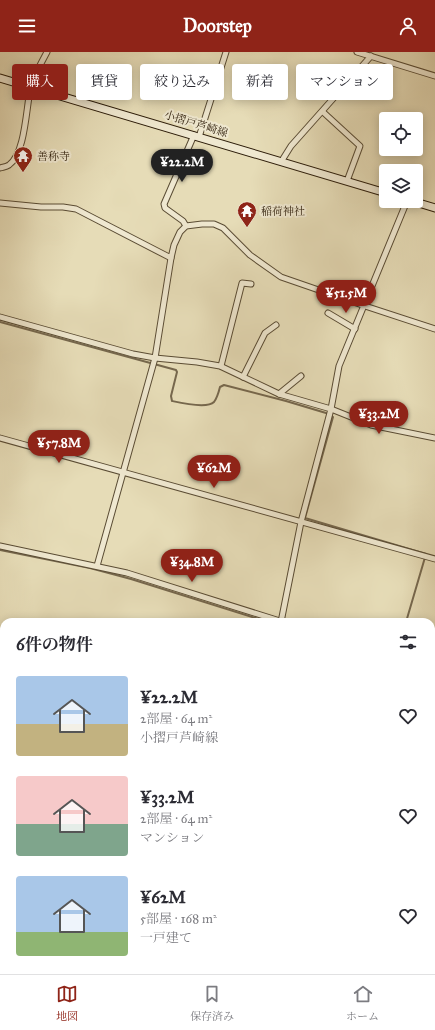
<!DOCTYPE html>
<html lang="ja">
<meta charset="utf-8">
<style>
body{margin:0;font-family:"IM FELL Great Primer","Noto Serif JP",serif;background:#f7f7f7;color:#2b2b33;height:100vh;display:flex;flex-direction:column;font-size:15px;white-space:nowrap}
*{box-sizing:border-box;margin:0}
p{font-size:13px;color:#7c7c81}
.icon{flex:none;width:22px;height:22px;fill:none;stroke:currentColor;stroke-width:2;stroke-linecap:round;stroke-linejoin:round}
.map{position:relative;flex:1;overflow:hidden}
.sheet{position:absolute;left:0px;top:566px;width:435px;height:356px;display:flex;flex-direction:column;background:#fff;border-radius:12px 12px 0 0;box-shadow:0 2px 10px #0003}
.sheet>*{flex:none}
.hud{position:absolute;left:12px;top:12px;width:411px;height:36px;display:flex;gap:8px}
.controls{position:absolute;left:379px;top:60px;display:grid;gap:8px}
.controls a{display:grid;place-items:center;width:44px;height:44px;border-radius:4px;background:#fff;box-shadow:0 2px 10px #0003;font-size:20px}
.price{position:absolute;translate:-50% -34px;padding:0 9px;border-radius:14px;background:#8f2418;color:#fff;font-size:13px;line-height:26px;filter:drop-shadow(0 1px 2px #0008)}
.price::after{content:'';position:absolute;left:50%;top:24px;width:12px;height:9px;margin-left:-6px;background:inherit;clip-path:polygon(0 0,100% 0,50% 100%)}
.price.current{background:#222;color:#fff}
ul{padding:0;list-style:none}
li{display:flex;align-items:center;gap:12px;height:100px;padding:0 16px}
li span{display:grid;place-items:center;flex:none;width:112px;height:80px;border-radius:4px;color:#555}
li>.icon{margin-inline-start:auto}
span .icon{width:48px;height:48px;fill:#fffc;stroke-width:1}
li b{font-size:17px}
h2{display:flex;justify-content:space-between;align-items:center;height:48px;padding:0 16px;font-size:17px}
.chip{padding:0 14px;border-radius:4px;background:#fff;box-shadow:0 2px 10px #0003;font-size:14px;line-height:36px}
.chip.current{background:#8f2418;color:#fff}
header{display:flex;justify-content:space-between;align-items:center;height:52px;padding:0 16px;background:#8f2418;color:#fff;font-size:18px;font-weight:700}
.menu{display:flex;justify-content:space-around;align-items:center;height:56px;border-top:1px solid #e1e1e2;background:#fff;font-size:11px;color:#7c7c81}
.menu a{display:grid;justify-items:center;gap:2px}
.menu .current{color:#8f2418}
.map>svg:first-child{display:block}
</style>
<header><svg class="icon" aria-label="menu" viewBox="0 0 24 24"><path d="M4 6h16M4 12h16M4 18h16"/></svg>Doorstep<svg class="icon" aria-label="person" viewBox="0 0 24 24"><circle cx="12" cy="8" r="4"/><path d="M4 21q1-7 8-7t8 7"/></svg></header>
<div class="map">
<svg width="435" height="922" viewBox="0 0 435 922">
<rect width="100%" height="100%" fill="#e6dcb7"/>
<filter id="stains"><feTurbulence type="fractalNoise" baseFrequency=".005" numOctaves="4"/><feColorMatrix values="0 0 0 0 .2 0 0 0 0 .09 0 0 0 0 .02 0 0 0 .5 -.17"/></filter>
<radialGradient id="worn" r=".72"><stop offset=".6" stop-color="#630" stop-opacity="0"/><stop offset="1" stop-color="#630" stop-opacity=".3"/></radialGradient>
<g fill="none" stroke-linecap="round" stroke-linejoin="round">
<!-- stream -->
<g stroke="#76684e" stroke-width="2">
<path d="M0,270L176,318L177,320L171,344L172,349C181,351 207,357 214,350C217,346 219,339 220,335L224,333L286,349L326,361L333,365L305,466L426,502L406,570"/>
<polyline points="0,498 90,516 131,527 268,570"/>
<polyline points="431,624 435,625"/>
<polyline points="0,790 4,793"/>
<polyline points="181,918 187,922"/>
</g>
<defs>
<g id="street">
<polyline points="357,0 435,24"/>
<polyline points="323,60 360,94 347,129"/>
<polyline points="199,85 226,0"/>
<polyline points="281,110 291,94 371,4"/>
<path d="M0,116C3,115 6,115 9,113C26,101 26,53 31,34C35,22 41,11 47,0"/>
<polyline points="0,151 41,155 63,155 76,157 171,206 174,193 180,180 186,174 202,172 214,172 223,176 250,203 281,225 365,254 435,277"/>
<polyline points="186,174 183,169 165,156 164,152 194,83"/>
<polyline points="328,261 355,277"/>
<polyline points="0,265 133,302 155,306 197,310 220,314 279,342 331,357 371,373 435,386"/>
<polyline points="221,314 242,231 251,232"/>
<polyline points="243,325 265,281 276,273"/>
<polyline points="279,342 301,324"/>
<polyline points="0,386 435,507"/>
<polyline points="0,494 127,521 283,570"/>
<polyline points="97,514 155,306 171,206"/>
<polyline points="281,570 301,470 331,357 339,314 407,149"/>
<polyline points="431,619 435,621"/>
<polyline points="0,656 4,659"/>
<polyline points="431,705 433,706"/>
<polyline points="365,918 371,922"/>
<polyline points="0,921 2,922"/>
<polyline points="45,922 48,918"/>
</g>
<g id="secondary">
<polyline points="0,26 386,141"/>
<polyline points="412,149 435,156"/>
</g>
<g id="highway">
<polyline points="431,756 435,749"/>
<polyline points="327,922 330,918"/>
</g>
</defs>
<!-- street casing -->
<use href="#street" stroke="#5a4c34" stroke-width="7"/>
<!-- secondary casing -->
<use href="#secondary" stroke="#2c1c09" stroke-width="9"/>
<!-- highway casing -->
<use href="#highway" stroke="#2c1c09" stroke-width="11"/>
<!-- street -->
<use href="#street" stroke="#efe8d0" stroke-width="5"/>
<!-- secondary -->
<use href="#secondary" stroke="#efe8d0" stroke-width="7"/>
<!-- highway -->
<use href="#highway" stroke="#e6dcb7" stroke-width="9"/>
</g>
<!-- icons -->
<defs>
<symbol id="temple-pin" viewBox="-11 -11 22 30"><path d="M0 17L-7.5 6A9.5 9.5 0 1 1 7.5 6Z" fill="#8f2418" stroke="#efe8d0"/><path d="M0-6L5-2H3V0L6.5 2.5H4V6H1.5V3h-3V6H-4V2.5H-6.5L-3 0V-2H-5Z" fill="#fff"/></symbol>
</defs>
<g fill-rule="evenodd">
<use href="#temple-pin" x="12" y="93" width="22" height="30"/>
<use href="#temple-pin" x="236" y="148" width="22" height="30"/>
</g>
<g text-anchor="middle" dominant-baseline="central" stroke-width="4" stroke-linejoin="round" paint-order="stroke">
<!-- street labels -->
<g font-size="11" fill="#2c1c09" stroke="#efe8d0">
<text transform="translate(196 72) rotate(17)">小摺戸芦崎線</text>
</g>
<!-- poi labels -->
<g font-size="11" fill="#2c1c09" stroke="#efe8d0" text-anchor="start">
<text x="37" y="104">善称寺</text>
<text x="261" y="159">稲荷神社</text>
</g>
</g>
<rect width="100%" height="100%" filter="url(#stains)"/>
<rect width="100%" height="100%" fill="url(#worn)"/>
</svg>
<div class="controls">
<a><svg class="icon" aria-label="locate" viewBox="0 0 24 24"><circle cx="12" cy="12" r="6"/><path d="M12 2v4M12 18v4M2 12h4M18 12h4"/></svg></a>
<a><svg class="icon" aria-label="layers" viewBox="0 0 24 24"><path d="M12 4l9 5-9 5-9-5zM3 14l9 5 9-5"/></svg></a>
</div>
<b class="price current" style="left:182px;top:131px">¥22.2M</b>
<b class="price" style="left:346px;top:262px">¥51.5M</b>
<b class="price" style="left:379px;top:383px">¥33.2M</b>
<b class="price" style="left:59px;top:412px">¥57.8M</b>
<b class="price" style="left:214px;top:437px">¥62M</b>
<b class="price" style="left:192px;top:531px">¥34.8M</b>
<div class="hud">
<a class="chip current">購入</a>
<a class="chip">賃貸</a>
<a class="chip">絞り込み</a>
<a class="chip">新着</a>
<a class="chip">マンション</a>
</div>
<section class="sheet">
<h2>6件の物件<svg class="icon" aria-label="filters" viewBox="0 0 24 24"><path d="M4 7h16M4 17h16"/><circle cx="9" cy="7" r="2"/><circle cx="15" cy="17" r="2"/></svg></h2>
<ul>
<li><span style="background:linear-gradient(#a9c7e8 60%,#c2b280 0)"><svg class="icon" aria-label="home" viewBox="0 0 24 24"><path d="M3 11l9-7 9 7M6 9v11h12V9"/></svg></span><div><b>¥22.2M</b><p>2部屋 · 64 m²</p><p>小摺戸芦崎線</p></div><svg class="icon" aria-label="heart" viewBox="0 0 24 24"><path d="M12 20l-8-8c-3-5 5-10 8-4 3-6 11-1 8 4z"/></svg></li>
<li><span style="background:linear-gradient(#f6c9c9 60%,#7fa58c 0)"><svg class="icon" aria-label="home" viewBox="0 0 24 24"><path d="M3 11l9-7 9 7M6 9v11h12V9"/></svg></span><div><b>¥33.2M</b><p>2部屋 · 64 m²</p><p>マンション</p></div><svg class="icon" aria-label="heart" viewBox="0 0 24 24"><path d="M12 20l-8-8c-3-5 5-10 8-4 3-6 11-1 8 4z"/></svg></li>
<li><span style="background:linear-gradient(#a9c7e8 70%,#8fb573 0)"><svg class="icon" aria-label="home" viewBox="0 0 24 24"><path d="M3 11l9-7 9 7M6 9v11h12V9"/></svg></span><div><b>¥62M</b><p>5部屋 · 168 m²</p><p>一戸建て</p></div><svg class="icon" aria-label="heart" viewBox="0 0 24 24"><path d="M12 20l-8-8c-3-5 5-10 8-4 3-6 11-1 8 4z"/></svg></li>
</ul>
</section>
</div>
<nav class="menu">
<a class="current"><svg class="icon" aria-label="map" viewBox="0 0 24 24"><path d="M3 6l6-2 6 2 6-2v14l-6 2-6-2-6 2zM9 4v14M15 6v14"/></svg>地図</a>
<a><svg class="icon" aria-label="saved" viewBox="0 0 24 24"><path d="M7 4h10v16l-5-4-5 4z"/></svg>保存済み</a>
<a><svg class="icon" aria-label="home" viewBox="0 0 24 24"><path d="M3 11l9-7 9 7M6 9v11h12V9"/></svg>ホーム</a>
</nav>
